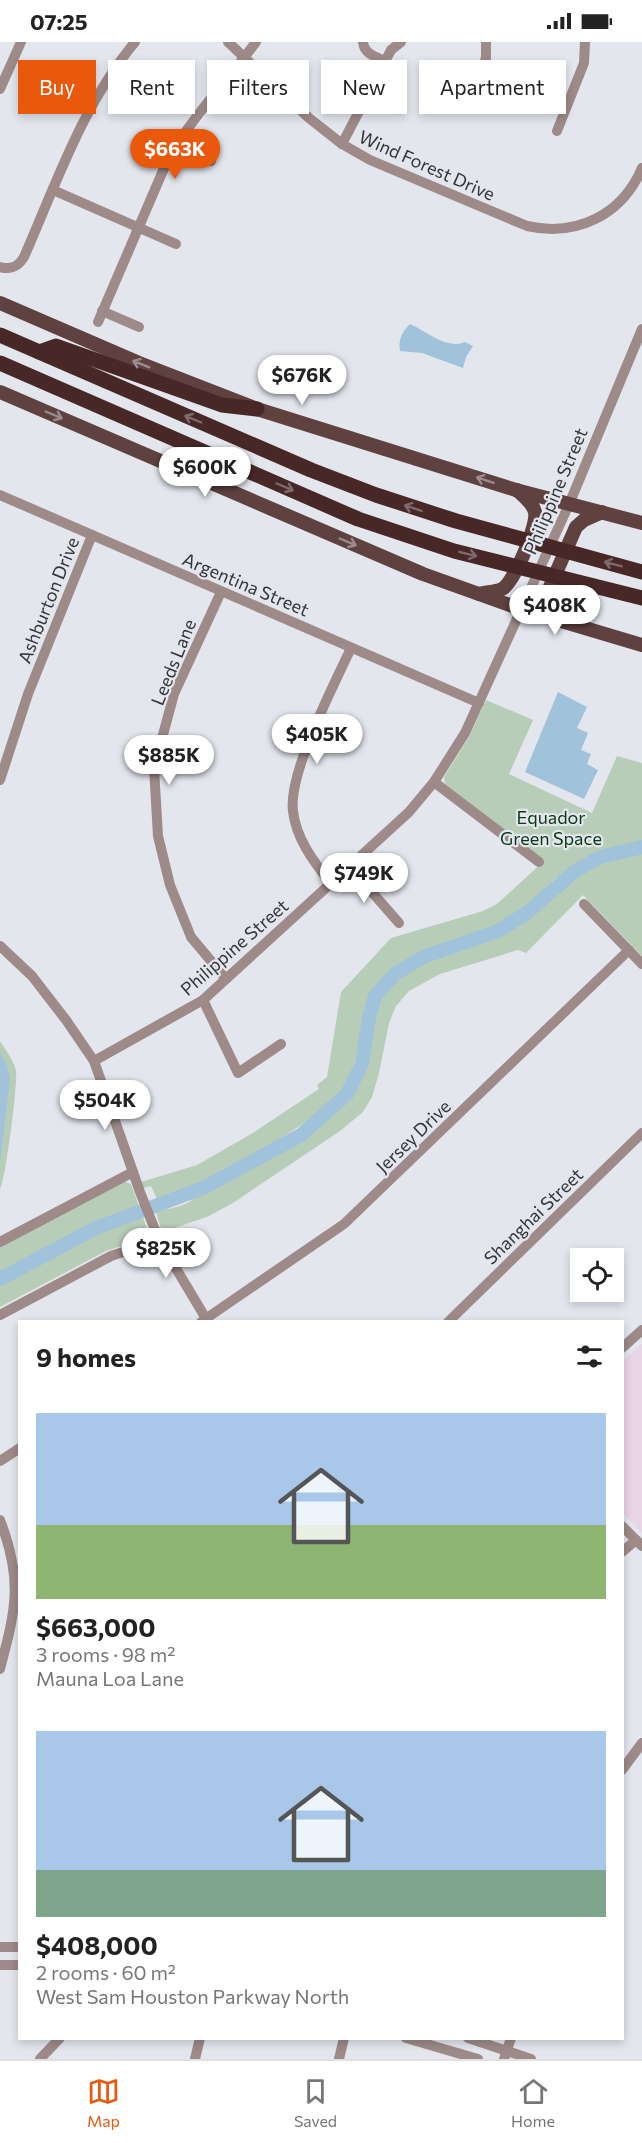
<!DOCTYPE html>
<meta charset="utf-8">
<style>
body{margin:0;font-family:Commissioner,sans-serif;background:#f6f6f6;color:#222;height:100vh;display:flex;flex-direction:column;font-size:22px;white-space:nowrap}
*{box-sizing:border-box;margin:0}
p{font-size:20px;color:#767676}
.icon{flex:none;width:33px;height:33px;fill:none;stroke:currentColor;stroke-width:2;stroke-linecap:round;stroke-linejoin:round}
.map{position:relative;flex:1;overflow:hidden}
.details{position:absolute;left:18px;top:1278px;width:606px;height:720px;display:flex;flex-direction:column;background:#fff;border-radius:0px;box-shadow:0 3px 9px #0003}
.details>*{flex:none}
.banner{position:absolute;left:18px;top:18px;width:606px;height:54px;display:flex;gap:12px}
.fabs{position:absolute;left:570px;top:1206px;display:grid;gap:12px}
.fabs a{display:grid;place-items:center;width:54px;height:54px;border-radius:0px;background:#fff;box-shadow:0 3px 9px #0003;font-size:30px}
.price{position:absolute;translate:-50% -51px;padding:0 14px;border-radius:21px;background:#fff;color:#222;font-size:20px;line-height:39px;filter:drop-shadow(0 2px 3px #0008)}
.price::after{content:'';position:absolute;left:50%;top:36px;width:18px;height:14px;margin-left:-9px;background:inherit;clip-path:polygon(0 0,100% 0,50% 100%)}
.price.selected{background:#ea580c;color:#fff}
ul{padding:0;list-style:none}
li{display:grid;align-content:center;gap:12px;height:318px;padding:0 18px}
li span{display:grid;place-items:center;height:186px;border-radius:0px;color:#555}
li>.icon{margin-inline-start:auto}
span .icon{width:108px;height:108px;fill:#fffc;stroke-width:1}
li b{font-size:26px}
h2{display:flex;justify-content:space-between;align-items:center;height:72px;padding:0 18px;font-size:26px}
.pill{padding:0 21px;border-radius:0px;background:#fff;box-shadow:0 3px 9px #0003;font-size:21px;line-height:54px}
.pill.selected{background:#ea580c;color:#fff}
.status{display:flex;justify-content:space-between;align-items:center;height:42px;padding:0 30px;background:#fff;direction:ltr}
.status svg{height:16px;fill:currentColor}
.dock{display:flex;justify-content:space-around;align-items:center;height:84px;border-top:2px solid #e0e0e0;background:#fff;font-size:16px;color:#767676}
.dock a{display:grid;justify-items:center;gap:3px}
.dock .selected{color:#ea580c}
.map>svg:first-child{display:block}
</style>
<div class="status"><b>07:25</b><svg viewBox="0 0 49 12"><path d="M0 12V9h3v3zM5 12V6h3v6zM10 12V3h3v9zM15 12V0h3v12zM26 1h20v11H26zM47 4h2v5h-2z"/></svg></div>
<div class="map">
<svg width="642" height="2017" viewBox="0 0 642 2017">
<rect width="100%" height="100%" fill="#e3e6ed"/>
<!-- education -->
<polygon fill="#e8d5e6" points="642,1301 642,1491 623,1471 622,1320"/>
<!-- green -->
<g fill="#b7cdb8">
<polygon points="486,658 533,678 509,732 592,771 617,714 642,721 642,800 590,813 556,836 516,873 494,884 424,908 402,922 375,948 367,962 361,1002 346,1044 321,1070 261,1109 223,1127 200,1142 157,1157 151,1144 143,1146 141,1140 197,1123 253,1091 319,1047 317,1043 327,1035 341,950 391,896 483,869 497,862 544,819 445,742 444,735 469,695"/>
<path d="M642,809V914L583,853L526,911L518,908L440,932L409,949L396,964L389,981L379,1031L372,1055L363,1070L340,1089L233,1161L207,1175L162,1190L156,1170C169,1166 190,1165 197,1152C250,1128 343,1087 365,1029C372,1012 369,994 373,976C376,962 384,951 393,941C415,917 480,902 512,886C534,875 550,856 568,840C588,823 616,814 642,809Z"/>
<path d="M0,999C6,1008 13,1018 16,1028C18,1040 6,1137 0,1147Z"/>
<polygon points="123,1139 131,1142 149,1192 146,1196 106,1209 0,1265 0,1205"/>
</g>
<!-- water -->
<g fill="#a0c2da">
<path d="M410,282C426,289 447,308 465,300L473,304L466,315L463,326L422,311L400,309C398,298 402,290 410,282Z"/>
<polygon points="558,650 587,665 577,686 588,691 581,708 591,712 587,722 598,728 584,757 525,730"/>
<polygon points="0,1011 6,1021 10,1037 0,1120"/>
</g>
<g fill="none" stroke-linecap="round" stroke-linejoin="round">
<!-- river -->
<polyline stroke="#a0c2da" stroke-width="14" points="0,1237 96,1186 203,1146 301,1093 347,1052 362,1022 369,976 375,954 395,932 423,915 498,889 528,870 575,829 600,815 642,805"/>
<!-- minor -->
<g stroke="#9d8a89" stroke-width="10">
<path d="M228,0L309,76L342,102L370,118L527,184C577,195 622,173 642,126"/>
<path d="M363,0C364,12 376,15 385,19"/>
<polyline points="0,47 21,0"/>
<polyline points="473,51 486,16 486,0"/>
<polyline points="557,89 584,21 585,0"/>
<polyline points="178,100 211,119"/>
<polyline points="342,102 391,8 401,0"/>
<polyline points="53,148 176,202"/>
<path d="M0,225C11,228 18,225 24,215C56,142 83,62 135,0"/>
<polyline points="102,269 139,285"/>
<path d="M98,280L168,117C193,74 227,39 256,0"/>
<polyline points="0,453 479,661"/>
<polyline points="221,550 174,652 154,726 158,794 170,843 191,895 226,937"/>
<polyline points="0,738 28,652 92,493"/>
<polyline points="434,740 539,820"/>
<polyline points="350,825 399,881"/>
<path d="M331,842C314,820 296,797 293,769C288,731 334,643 351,606"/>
<polyline points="584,862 642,922"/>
<polyline points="0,904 32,934 66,978 94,1019 140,1150 159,1198 208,1280"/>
<polyline points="203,958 238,1031 281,1002"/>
<polyline points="94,1019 203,958 409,770 434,740 465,691 570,460 642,287"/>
<polyline points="0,1200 133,1130"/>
<polyline points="0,1273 111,1214 159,1198"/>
<polyline points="201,1280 344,1182 629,908"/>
<polyline points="448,1280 642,1091"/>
<polyline points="622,1306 642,1288"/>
<polyline points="0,1419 20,1406"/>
<path d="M0,1478C23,1538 16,1567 0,1627"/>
<polyline points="622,1484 642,1504"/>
<polyline points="622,1510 636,1498"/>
<polyline points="622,1728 642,1701"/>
<polyline points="0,1905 20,1905"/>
<polyline points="0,1923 20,1923"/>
<polyline points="406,1996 478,2017"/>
<polyline points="468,1996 531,2017"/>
<polyline points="40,2017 60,1996"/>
<polyline points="195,2017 200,1996"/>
<polyline points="339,2017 344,1996"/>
<polyline points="504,2017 511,1996"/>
</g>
<!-- major -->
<g stroke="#5f4140" stroke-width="14">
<polyline points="0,261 139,321 257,367 516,448 642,481"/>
<polyline points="0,350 423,532 521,567 642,603"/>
<path d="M479,552C486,550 496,550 502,547C514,541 538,483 535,470C533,461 523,454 517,448"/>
<polyline points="563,579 550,562 549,547 576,485 584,478 602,470"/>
</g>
<!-- highway -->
<g stroke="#482727" stroke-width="15">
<polyline points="0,293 311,428 376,453 456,479 642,530"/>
<polyline points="39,310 56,304 222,363 257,367"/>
<polyline points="0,321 358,477 454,509 642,556"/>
</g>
</g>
<!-- one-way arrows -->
<defs><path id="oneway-shaft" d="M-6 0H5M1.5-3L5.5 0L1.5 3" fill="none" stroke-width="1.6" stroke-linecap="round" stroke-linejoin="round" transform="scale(1.5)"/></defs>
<g stroke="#9a8b8e">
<use href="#oneway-shaft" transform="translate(141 322) rotate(-158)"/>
<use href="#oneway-shaft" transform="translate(54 373) rotate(23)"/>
<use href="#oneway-shaft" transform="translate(485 438) rotate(-162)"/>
<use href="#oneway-shaft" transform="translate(348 500) rotate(23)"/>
</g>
<g stroke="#7e6a6c">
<use href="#oneway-shaft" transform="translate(193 377) rotate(-157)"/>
<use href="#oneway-shaft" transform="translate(285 445) rotate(23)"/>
<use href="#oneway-shaft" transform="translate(413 466) rotate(-162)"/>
<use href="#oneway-shaft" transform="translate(468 512) rotate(14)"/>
<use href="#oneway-shaft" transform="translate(613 522) rotate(-165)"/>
</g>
<g text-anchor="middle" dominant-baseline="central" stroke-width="4.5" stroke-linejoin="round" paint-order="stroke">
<!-- street labels -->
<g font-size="18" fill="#343538" stroke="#e3e6ed">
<text transform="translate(427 123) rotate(24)">Wind Forest Drive</text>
<text transform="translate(555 449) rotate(-67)">Philippine Street</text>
<text transform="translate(246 542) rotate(23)">Argentina Street</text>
<text transform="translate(48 558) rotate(-68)">Ashburton Drive</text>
<text transform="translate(173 620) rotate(-68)">Leeds Lane</text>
<text transform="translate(234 905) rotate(-41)">Philippine Street</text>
<text transform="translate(413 1094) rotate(-44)">Jersey Drive</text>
<text transform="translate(533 1174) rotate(-44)">Shanghai Street</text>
</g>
<!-- park labels -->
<g font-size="18" fill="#093813" stroke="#e3e6ed">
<text x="551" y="775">Equador<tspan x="551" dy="21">Green Space</tspan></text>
</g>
</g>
</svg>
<div class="fabs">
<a><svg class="icon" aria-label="locate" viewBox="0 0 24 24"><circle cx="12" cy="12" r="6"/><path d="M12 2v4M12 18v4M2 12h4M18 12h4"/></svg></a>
</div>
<b class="price selected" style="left:175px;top:138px">$663K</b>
<b class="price" style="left:302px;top:364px">$676K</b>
<b class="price" style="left:205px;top:456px">$600K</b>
<b class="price" style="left:555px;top:594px">$408K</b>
<b class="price" style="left:317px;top:723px">$405K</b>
<b class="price" style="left:169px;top:744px">$885K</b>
<b class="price" style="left:364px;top:862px">$749K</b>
<b class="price" style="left:105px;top:1089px">$504K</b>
<b class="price" style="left:166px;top:1237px">$825K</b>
<div class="banner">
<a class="pill selected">Buy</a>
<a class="pill">Rent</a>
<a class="pill">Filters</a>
<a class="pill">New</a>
<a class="pill">Apartment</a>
</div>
<section class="details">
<h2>9 homes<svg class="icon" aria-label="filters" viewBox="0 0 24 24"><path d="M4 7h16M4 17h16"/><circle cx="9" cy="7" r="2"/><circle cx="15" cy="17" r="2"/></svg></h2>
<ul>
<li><span style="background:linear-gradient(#a9c7e8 60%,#8fb573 0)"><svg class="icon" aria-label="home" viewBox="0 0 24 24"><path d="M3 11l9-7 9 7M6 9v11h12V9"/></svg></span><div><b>$663,000</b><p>3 rooms · 98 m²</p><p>Mauna Loa Lane</p></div></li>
<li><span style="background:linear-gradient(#a9c7e8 75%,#7fa58c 0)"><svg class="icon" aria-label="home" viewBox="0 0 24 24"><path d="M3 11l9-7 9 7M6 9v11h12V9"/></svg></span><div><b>$408,000</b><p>2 rooms · 60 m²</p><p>West Sam Houston Parkway North</p></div></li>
</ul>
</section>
</div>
<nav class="dock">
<a class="selected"><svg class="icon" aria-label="map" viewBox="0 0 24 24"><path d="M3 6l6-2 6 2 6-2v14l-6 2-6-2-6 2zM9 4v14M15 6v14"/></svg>Map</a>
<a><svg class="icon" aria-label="saved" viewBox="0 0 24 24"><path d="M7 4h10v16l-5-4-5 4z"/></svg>Saved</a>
<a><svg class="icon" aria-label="home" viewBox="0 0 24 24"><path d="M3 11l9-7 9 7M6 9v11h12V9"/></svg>Home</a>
</nav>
